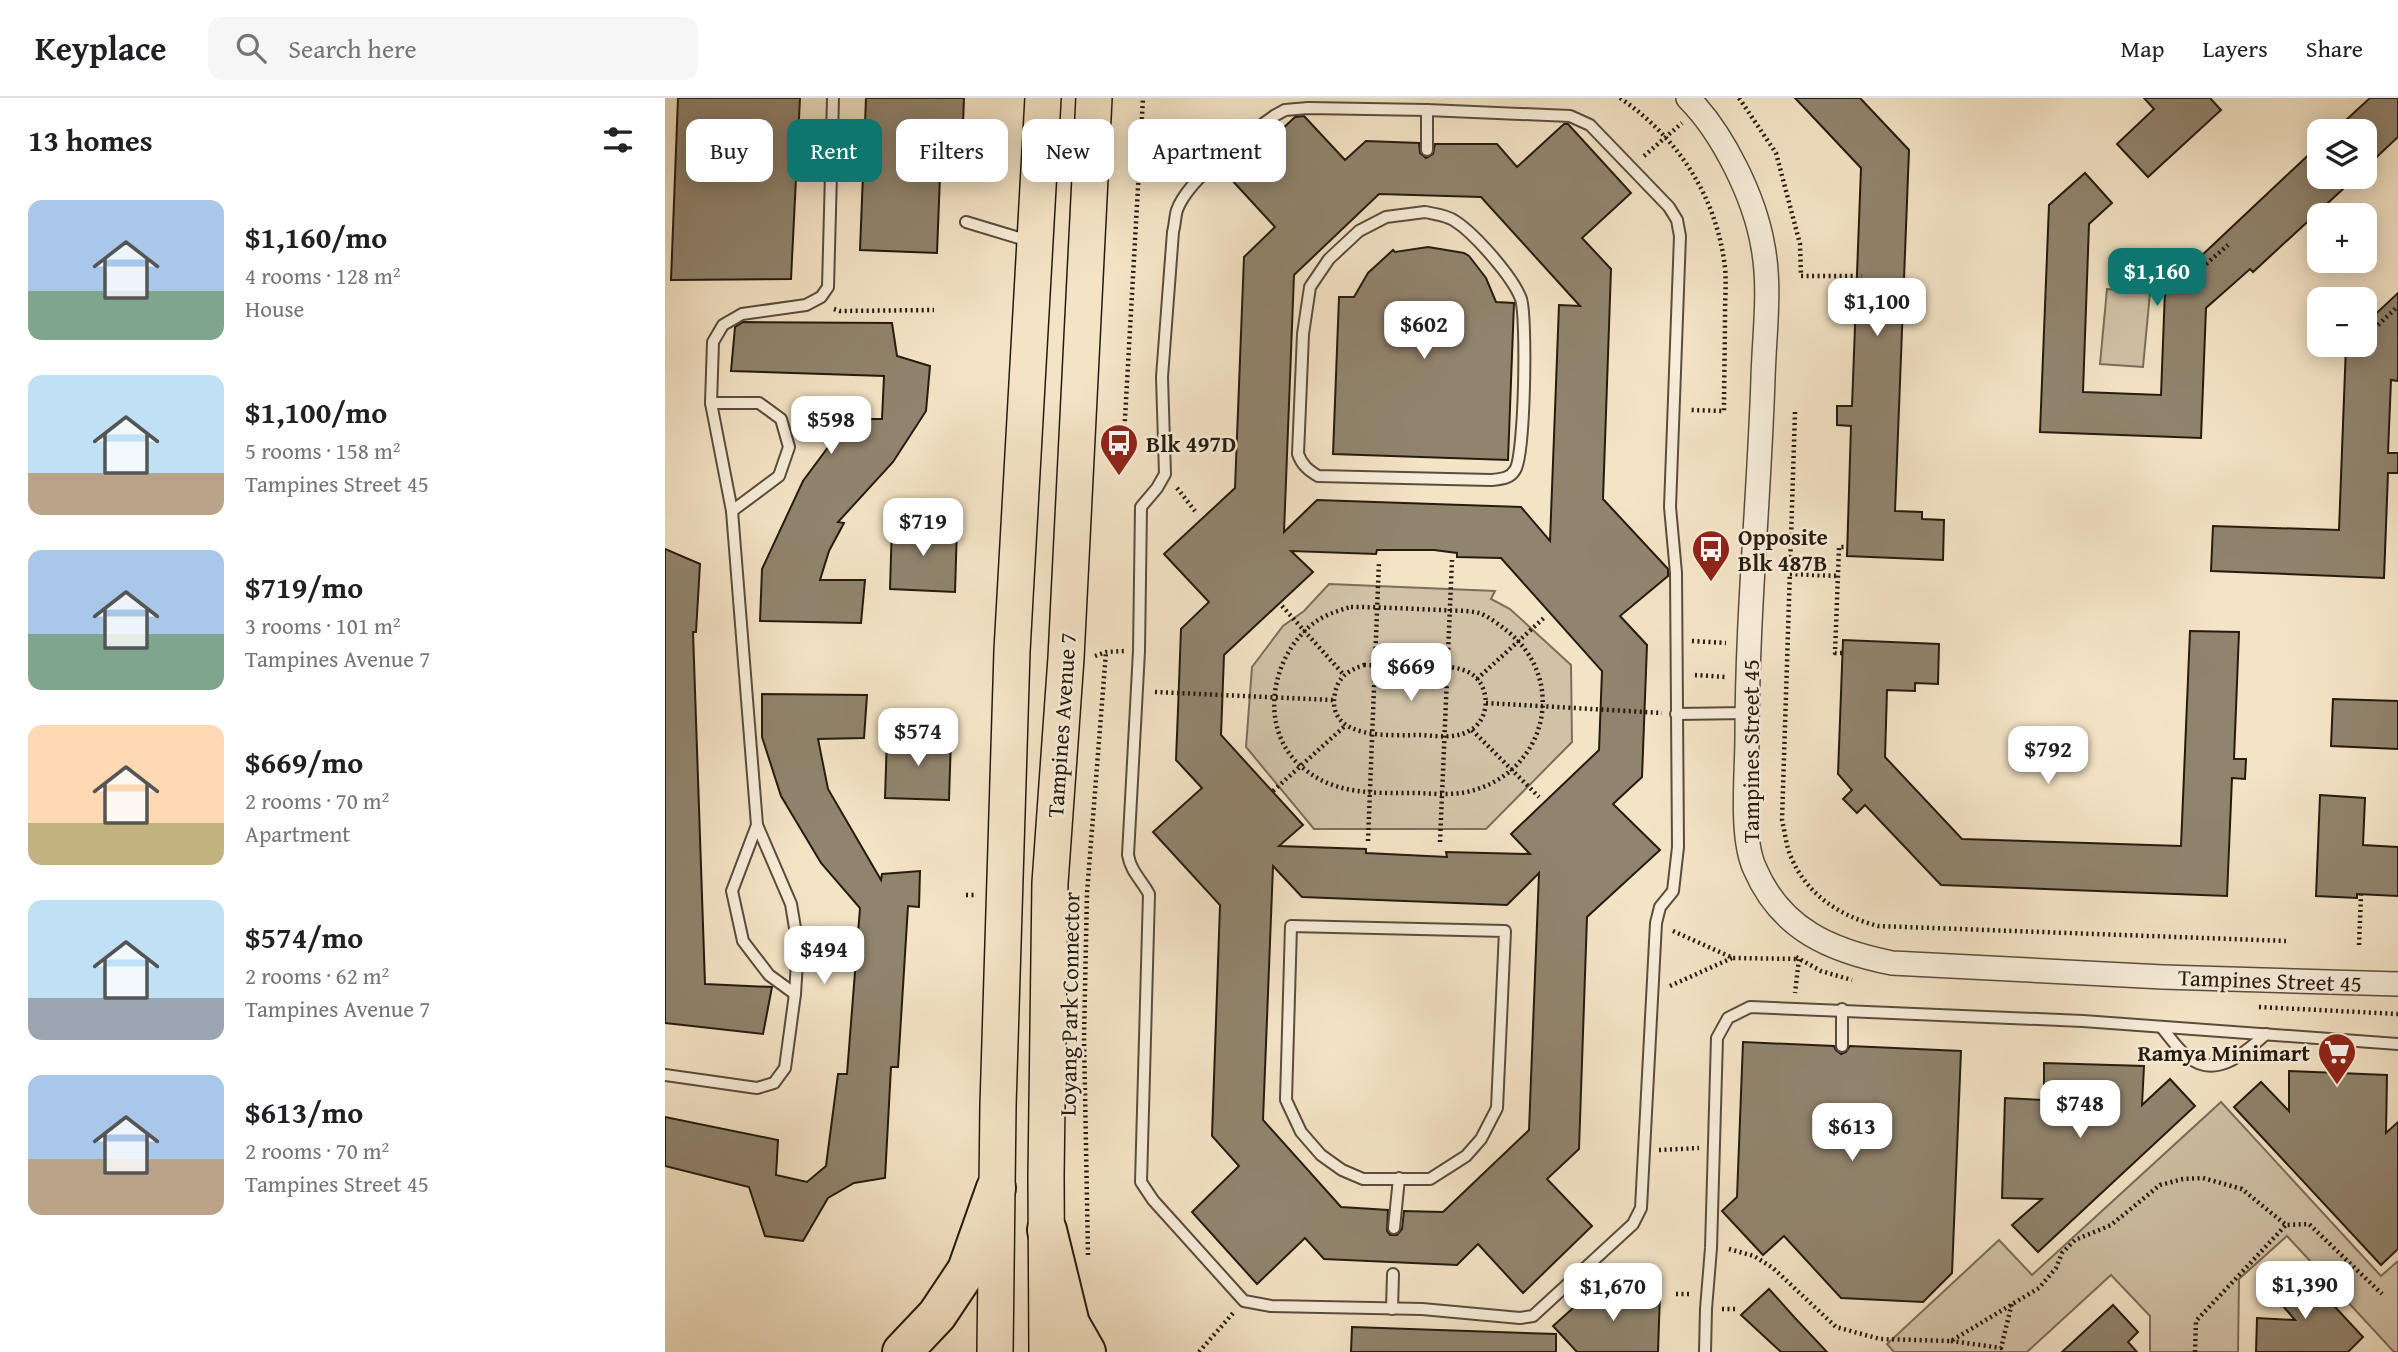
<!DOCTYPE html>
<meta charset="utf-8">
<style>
body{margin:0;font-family:"Gentium Book Plus",serif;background:#f6f6f6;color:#202124;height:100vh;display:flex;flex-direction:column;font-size:26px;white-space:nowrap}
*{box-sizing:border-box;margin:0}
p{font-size:23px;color:#757577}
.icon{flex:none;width:38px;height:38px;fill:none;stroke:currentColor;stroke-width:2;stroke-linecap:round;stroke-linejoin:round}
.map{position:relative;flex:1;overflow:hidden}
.side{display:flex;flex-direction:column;background:#fff;width:665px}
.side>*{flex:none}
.guide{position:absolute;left:21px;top:21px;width:665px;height:63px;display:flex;gap:14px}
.controls{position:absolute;left:1642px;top:21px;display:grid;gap:14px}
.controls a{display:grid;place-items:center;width:70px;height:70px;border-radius:14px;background:#fff;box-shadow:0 4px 18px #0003;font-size:35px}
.price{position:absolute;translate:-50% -60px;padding:0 16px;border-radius:14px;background:#fff;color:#222;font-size:23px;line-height:46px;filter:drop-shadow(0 2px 4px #0008)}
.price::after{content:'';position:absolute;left:50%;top:42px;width:21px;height:16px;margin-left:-10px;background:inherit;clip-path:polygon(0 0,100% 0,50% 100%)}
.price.selected{background:#0f766e;color:#fff}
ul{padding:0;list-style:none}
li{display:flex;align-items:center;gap:21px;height:175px;padding:0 28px}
li span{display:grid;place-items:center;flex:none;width:196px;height:140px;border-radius:14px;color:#555}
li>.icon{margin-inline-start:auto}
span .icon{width:84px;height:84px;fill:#fffc;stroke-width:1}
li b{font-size:30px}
h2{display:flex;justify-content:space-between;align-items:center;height:84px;padding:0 28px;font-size:30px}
.tag{padding:0 24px;border-radius:14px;background:#fff;box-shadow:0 4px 18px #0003;font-size:24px;line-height:63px}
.tag.selected{background:#0f766e;color:#fff}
header{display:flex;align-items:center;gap:42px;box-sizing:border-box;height:98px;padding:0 35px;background:#fff;border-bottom:2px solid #e0e0e0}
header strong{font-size:33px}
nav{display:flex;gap:38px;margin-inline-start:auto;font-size:24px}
.search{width:490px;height:63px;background:#f6f6f6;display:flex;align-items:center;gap:18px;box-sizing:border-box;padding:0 24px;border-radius:14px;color:#757577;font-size:26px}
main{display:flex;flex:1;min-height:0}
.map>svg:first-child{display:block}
</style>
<header>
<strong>Keyplace</strong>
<div class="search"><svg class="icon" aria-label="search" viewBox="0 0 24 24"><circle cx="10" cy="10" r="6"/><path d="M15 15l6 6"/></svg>Search here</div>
<nav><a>Map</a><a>Layers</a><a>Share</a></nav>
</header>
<main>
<section class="side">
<h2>13 homes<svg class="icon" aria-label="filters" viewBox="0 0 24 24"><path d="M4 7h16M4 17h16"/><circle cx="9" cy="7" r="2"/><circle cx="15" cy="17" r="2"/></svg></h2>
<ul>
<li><span style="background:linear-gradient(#a9c7e8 65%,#7fa58c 0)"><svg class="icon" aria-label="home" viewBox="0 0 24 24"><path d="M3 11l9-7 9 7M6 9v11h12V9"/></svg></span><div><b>$1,160/mo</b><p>4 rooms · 128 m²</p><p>House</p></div></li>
<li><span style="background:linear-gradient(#bfe0f5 70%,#b9a48a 0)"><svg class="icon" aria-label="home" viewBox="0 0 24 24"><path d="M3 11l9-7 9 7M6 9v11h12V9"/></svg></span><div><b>$1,100/mo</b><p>5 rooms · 158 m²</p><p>Tampines Street 45</p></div></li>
<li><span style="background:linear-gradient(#a9c7e8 60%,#7fa58c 0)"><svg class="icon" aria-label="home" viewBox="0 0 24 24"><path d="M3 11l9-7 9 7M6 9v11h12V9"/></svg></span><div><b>$719/mo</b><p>3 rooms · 101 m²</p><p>Tampines Avenue 7</p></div></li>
<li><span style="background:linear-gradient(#ffd9b3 70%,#c2b280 0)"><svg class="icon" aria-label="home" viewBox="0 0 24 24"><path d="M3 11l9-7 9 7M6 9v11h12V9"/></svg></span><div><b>$669/mo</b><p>2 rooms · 70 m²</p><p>Apartment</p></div></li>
<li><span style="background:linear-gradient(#bfe0f5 70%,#9aa5b1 0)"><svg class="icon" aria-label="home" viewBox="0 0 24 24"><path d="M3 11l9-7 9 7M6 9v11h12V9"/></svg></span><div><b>$574/mo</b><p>2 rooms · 62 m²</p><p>Tampines Avenue 7</p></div></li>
<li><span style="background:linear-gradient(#a9c7e8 60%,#b9a48a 0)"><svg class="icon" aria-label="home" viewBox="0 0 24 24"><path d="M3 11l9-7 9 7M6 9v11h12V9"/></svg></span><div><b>$613/mo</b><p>2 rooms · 70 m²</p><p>Tampines Street 45</p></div></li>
</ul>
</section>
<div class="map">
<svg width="1733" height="1254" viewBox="0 0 1733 1254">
<rect width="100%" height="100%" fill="#f4e4c6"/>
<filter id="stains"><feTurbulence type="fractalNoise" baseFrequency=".00286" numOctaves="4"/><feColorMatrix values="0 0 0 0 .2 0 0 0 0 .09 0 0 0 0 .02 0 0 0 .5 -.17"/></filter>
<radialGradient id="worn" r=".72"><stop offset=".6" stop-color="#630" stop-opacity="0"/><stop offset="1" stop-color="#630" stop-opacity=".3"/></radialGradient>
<!-- green -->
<g fill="#d1c2a7" stroke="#7b6e5b" stroke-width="2">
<polygon points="1442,191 1485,195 1478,269 1435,266"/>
<polygon points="664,486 830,493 826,501 845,511 906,567 907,644 821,731 649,731 581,649 587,569 618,528 639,513"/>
<polygon points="1556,1004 1716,1178 1733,1163 1733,1254 1729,1254 1622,1138 1574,1181 1573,1254 1485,1254 1485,1218 1446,1177 1362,1254 1229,1254 1222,1246 1334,1142 1367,1177"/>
</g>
<!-- building -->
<g fill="#91846e" stroke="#251b0f" stroke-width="2" fill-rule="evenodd">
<polygon points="13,0 135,0 126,181 6,182"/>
<polygon points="201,0 299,0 296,79 275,78 272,155 195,152"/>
<polygon points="1130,0 1195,0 1244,52 1230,413 1257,414 1257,421 1279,422 1278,462 1182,458 1186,328 1172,327 1172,308 1187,308 1196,70"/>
<polygon points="1479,0 1545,0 1556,12 1483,79 1452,46 1489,11"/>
<polygon points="1705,0 1733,0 1733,39 1699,71 1699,33 1669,33"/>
<path d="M639,18L680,62L701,43L754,45L755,55L761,60L768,56L770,46H832L852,69L899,26H903L966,95L917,140L946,171L938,401L1003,471V478L955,518L982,547L977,679L948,706L995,752L922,819L914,1051L882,1081L927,1128L858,1195L813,1146L792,1167L659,1161L640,1140L592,1186L527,1114L574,1068L547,1038L555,807L488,734L537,690L511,662L513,612L516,531L544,504L499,456L570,390L579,159L610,129L565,80L630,19ZM714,96L816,99L915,208L894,207L885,443L856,409L652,402L619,434L629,177ZM712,452H769L792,455V459L836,460L937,573L934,652L846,736L865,756L781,754L782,759L701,755V751L614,748L638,727L556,637L559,557L648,474L626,453L711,456ZM608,768L637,799L842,807L874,775L864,1032L778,1114L739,1113L737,1131L732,1137H725L722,1133L723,1112L676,1109L598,1022Z"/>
<polygon points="1654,47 1654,79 1691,79 1588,174 1585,171 1541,210 1536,340 1375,334 1384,107 1420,75 1447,105 1424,126 1418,294 1496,297 1500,192"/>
<polygon points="763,149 799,155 804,158 821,180 831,204 849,205 843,362 668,356 674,199 689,199 703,175 728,152 730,154"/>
<polygon points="1733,195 1733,283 1726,282 1723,355 1733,355 1733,375 1723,375 1719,480 1546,473 1548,428 1674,432 1681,247 1699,247 1699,227"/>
<polygon points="78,224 227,225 232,258 265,268 261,313 228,364 173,424 179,425 164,453 155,482 200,482 196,525 95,523 97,471 138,383 184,321 217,321 219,278 66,273 70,229"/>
<polygon points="227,426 292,429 290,494 225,491"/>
<polygon points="0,451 35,466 31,534 28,534 40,886 107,889 98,936 0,925"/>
<polygon points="1525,533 1574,534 1569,661 1581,661 1580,681 1567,680 1562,798 1276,787 1200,707 1192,715 1178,701 1187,692 1173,676 1178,542 1274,546 1273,586 1250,585 1250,593 1222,592 1220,659 1297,741 1516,748"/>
<polygon points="97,596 202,597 199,640 153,641 163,691 216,782 217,776 255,773 254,809 243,808 233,969 226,969 220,1080 189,1085 163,1100 138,1143 100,1138 84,1089 0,1068 0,1019 113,1042 111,1077 142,1084 161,1068 173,976 182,976 195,810 156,765 116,698 97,639"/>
<polygon points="1668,601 1733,603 1733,651 1666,648"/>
<polygon points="222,638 286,640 284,702 220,700"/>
<polygon points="1655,697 1700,700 1698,747 1733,749 1733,798 1692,796 1692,800 1651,798"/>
<polygon points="1078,944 1169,948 1171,952 1176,956 1181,954 1185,948 1296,953 1287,1175 1258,1204 1176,1200 1119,1138 1098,1157 1057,1113 1072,1099"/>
<polygon points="1379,965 1479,968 1477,1007 1505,981 1530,1008 1373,1154 1347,1127 1377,1101 1337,1100 1340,1000 1379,1002"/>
<polygon points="1624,973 1722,977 1721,1035 1733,1024 1733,1151 1716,1167 1569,1009 1596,984 1624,1013"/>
<polygon points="1632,1168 1698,1239 1683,1254 1591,1254 1592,1220 1630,1222 1605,1193"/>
<polygon points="1104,1191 1130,1220 1162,1254 1116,1254 1076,1217"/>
<polygon points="927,1193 995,1195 993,1254 912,1254 888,1228"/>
<polygon points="1448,1207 1473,1234 1463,1244 1472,1254 1397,1254"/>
<polygon points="687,1229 891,1236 891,1254 686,1254"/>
</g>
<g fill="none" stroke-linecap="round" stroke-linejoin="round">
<defs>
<g id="lane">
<path d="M643,10L762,12L905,18L925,27L1004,109L1012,122L1015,138L1005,409L1011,475L1013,749L1008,793L995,809L991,825L976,1110L968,1126L868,1218L855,1220L757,1211L606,1208L579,1203L488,1102L476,1084L484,796C476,781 466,774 463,757L474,553L476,409L492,390L500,376L497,279L508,134C510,127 510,118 512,112C523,81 582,37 609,18L620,12Z"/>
<polyline points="762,12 762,52"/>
<path d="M760,114C769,116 782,117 790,123C810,136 848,179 856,201C862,220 860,357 850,372C845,381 835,381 826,382L653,378C643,372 637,367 633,356L638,236L645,189L664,161L694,133L721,119Z"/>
<polyline points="301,124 364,143"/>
<polyline points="46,305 94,305 116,321 124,349 114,378 67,413"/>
<polyline points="1011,616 1082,615"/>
<polyline points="92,727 67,793 78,843 104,877 130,896"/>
<polygon points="626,828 840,833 832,1010 816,1041 801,1058 765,1081 698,1081 677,1072 656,1057 636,1034 621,1002"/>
<polyline points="1177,911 1177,948"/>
<path d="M1497,930C1505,939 1513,952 1523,959C1552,982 1580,954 1601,936"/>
<polyline points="0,977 92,990 109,985 120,970 130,896 133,848 126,806 92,727 67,413 46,305 48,244 58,227 77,216 141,207 156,199 163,189 168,0"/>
<polyline points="729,1130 734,1080"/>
<polyline points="727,1211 728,1176"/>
<polyline points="1040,1254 1041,1211 1046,1150 1052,940 1063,920 1085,909 1418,923 1733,946"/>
</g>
<path id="street" d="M1023,0C1058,35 1090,100 1098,149C1106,191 1099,238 1098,281C1094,401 1082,520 1082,640C1082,676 1075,739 1090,771C1116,832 1167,853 1227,865L1498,879L1733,886"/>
<g id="primary">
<polyline points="330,1254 333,1008 347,553 378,0"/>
<polyline points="382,1254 381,1079 385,785 401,560 429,0"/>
</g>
<g id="highway">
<polyline points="382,1132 405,1226 421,1254"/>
<polyline points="237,1254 272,1217 302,1172 331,1090"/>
</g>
</defs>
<!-- lane casing -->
<use href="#lane" stroke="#594d3d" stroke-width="14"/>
<!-- street casing -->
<use href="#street" stroke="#594d3d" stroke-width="26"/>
<!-- primary casing -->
<use href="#primary" stroke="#251b0f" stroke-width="38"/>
<!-- highway casing -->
<use href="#highway" stroke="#251b0f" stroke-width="42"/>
<!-- path -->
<g stroke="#251b0f" stroke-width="4.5" stroke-dasharray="2 3.5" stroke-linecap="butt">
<path d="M955,0C1011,38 1049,95 1059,162C1062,180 1060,198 1060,216C1060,248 1059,281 1059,313L1025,312"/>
<polyline points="1074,0 1111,55 1135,146 1136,178 1197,178"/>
<polyline points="979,58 1017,25"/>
<polyline points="1541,166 1563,147"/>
<polyline points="169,211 175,213 269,212"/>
<polyline points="1713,227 1731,210"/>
<path d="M1130,314L1117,722C1120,734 1121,748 1126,759C1142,797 1175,818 1213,828L1621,843"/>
<polyline points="458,356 478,0"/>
<polyline points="512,390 530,413"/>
<polyline points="1125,476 1173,478"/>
<polyline points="617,508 679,577"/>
<path d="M686,509C717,509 747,511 777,512C788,513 803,512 814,515C823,518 833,526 841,532C905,582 881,676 802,694C786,697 769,696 754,695C713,695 671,698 638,670C594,634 604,564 644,529C656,518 671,513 686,509Z"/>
<polyline points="1027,543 1061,545"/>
<polyline points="1177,555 1170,555 1174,449 1182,449"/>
<polyline points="430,558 441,554 459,553"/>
<path d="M699,567C724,568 786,563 805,575C826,587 826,622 804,633C790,641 772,638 756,637C728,637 660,643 670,595C673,579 684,572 699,567Z"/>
<polyline points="1030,577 1060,579"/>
<polyline points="812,581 881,518"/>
<polyline points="490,594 668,602"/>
<polyline points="821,605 997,615"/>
<polyline points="807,632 874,699"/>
<polyline points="608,693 681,627"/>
<polyline points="703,743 714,463"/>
<polyline points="775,744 787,462"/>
<polyline points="301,797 312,797"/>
<polyline points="1008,833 1068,860 1134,861 1130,895"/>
<polyline points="1694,847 1696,797"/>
<polyline points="1131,859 1156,873 1187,882"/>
<polyline points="1005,888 1067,860"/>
<polyline points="1594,909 1733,916"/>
<polyline points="994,1052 1034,1050"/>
<polyline points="1064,1151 1089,1158 1108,1170 1171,1229 1215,1241 1286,1243 1374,1190 1391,1170 1397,1155 1410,1142 1446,1127 1495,1087 1518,1081 1538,1080 1577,1091 1621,1127 1644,1126 1717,1196"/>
<polyline points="423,1157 419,940 422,795 441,554"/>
<polyline points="1011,1196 1024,1196"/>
<polyline points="1057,1211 1071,1211"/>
<polyline points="1286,1243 1336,1250 1347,1205"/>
<polyline points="534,1254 569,1214"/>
<polyline points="1530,1254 1531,1223 1621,1127"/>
</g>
<!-- lane -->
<use href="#lane" stroke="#f8edda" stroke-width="10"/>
<!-- street -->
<use href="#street" stroke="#f8edda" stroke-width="23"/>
<!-- primary -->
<use href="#primary" stroke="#f4e4c6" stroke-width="35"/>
<!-- highway -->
<use href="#highway" stroke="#f4e4c6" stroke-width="38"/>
</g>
<!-- icons -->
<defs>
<symbol id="bus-pin" viewBox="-11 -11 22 30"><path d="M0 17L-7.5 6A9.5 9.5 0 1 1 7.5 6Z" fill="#8f2418" stroke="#f8edda"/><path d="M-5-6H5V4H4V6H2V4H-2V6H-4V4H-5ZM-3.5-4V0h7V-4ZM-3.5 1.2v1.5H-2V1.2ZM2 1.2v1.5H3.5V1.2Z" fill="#fff"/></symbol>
<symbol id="supermarket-pin" viewBox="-11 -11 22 30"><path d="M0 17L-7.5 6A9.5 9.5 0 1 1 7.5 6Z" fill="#8f2418" stroke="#f8edda"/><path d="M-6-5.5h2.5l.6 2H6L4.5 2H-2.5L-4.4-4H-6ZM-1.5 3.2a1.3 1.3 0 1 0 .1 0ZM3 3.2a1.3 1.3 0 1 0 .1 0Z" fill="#fff"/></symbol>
</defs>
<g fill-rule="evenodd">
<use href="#bus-pin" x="432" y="323" width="44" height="60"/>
<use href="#bus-pin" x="1024" y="429" width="44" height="60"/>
<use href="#supermarket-pin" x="1650" y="932" width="44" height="60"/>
</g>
<g text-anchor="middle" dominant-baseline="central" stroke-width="5" stroke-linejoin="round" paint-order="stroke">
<!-- poi labels -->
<g font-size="23" font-weight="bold" fill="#251b0f" stroke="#f8edda" text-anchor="start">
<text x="481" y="345">Blk 497D</text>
<text x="1073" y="438">Opposite<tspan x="1073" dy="26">Blk 487B</tspan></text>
<text x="1645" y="954" text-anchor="end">Ramya Minimart</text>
</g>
<!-- street labels -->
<g font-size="23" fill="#251b0f" stroke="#f8edda">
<text transform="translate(396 627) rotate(-86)">Tampines Avenue 7</text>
<text transform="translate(1085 653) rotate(-90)">Tampines Street 45</text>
<text transform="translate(1605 882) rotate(2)">Tampines Street 45</text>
<text transform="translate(404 906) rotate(-89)">Loyang Park Connector</text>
</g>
</g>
<rect width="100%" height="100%" filter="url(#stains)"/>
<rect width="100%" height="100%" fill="url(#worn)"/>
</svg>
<div class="controls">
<a><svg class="icon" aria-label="layers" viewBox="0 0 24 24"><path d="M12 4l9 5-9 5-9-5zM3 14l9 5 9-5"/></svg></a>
<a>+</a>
<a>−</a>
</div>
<b class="price selected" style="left:1492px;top:210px">$1,160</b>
<b class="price" style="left:1212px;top:240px">$1,100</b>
<b class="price" style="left:759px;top:263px">$602</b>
<b class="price" style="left:166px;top:358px">$598</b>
<b class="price" style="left:258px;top:460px">$719</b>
<b class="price" style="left:746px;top:605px">$669</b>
<b class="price" style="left:253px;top:670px">$574</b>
<b class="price" style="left:1383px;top:688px">$792</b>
<b class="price" style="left:159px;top:888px">$494</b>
<b class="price" style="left:1415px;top:1042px">$748</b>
<b class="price" style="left:1187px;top:1065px">$613</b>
<b class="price" style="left:1640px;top:1223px">$1,390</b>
<b class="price" style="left:948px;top:1225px">$1,670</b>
<div class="guide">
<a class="tag">Buy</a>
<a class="tag selected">Rent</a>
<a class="tag">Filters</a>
<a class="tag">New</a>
<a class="tag">Apartment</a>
</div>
</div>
</main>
